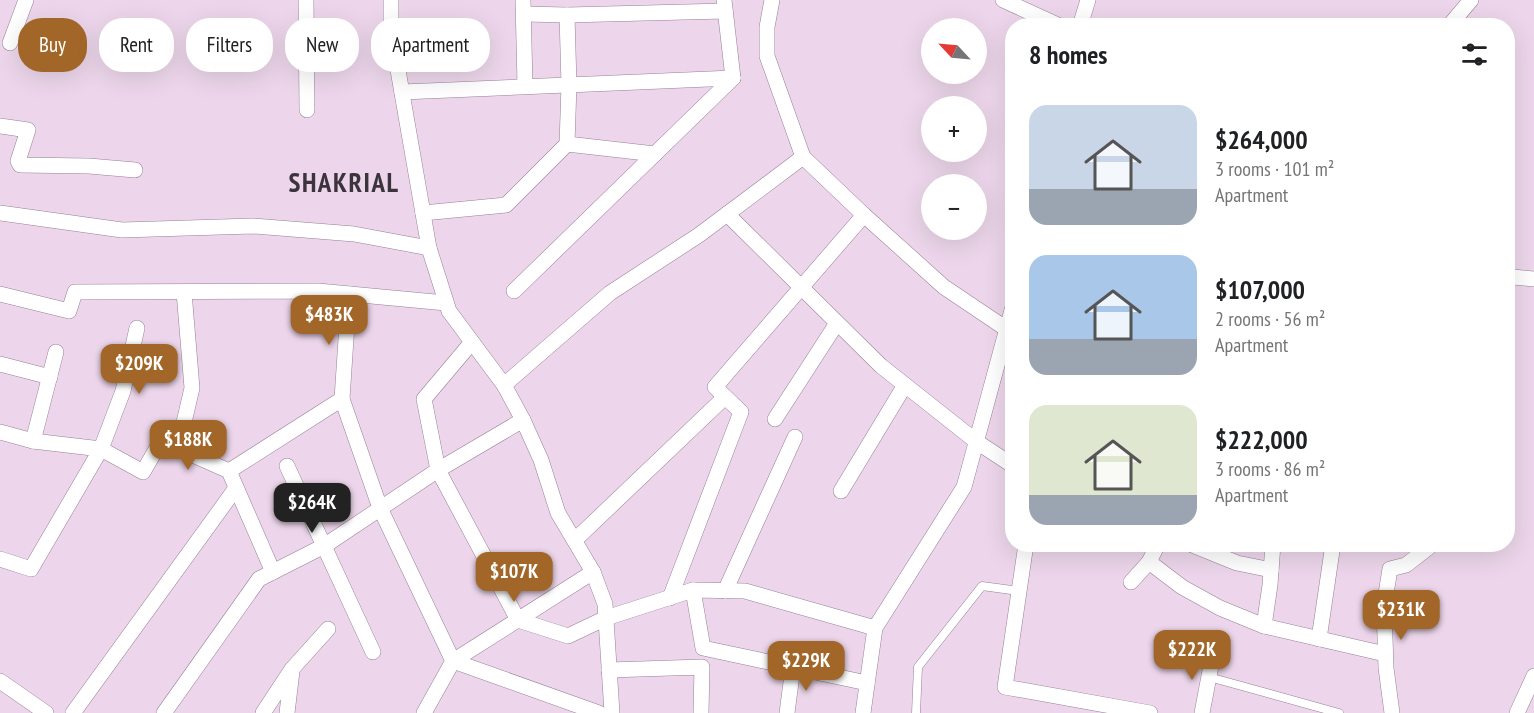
<!DOCTYPE html>
<meta charset="utf-8">
<style>
body{margin:0;font-family:"PT Sans Narrow",sans-serif;background:#f2f2f2;color:#202124;height:100vh;display:flex;flex-direction:column;font-size:22px;white-space:nowrap}
*{box-sizing:border-box;margin:0}
p{font-size:20px;color:#757577}
.icon{flex:none;width:33px;height:33px;fill:none;stroke:currentColor;stroke-width:2;stroke-linecap:round;stroke-linejoin:round}
.map{position:relative;flex:1;overflow:hidden}
.drawer{position:absolute;left:1005px;top:18px;width:510px;height:534px;display:flex;flex-direction:column;background:#fff;border-radius:24px;box-shadow:0 6px 24px #0002}
.drawer>*{flex:none}
.hud{position:absolute;left:18px;top:18px;width:570px;height:54px;display:flex;gap:12px}
.needle{width:39px;rotate:296deg}
.buttons{position:absolute;left:921px;top:18px;display:grid;gap:12px}
.buttons a{display:grid;place-items:center;width:66px;height:66px;border-radius:50%;background:#fff;box-shadow:0 6px 24px #0002;font-size:30px}
.price{position:absolute;translate:-50% -51px;padding:0 14px;border-radius:12px;background:#a26728;color:#fff;font-size:20px;line-height:39px;filter:drop-shadow(0 2px 3px #0008)}
.price::after{content:'';position:absolute;left:50%;top:36px;width:18px;height:14px;margin-left:-9px;background:inherit;clip-path:polygon(0 0,100% 0,50% 100%)}
.price.selected{background:#222;color:#fff}
ul{padding:0;list-style:none}
li{display:flex;align-items:center;gap:18px;height:150px;padding:0 24px}
li span{display:grid;place-items:center;flex:none;width:168px;height:120px;border-radius:18px;color:#555}
li>.icon{margin-inline-start:auto}
span .icon{width:72px;height:72px;fill:#fffc;stroke-width:1}
li b{font-size:26px}
h2{display:flex;justify-content:space-between;align-items:center;height:72px;padding:0 24px;font-size:26px}
.tag{padding:0 21px;border-radius:24px;background:#fff;box-shadow:0 6px 24px #0002;font-size:21px;line-height:54px}
.tag.selected{background:#a26728;color:#fff}
.map>svg:first-child{display:block}
</style>
<div class="map">
<svg width="1534" height="713" viewBox="0 0 1534 713">
<rect width="100%" height="100%" fill="#edd6eb"/>
<g fill="none" stroke-linecap="round" stroke-linejoin="round">
<defs>
<g id="service">
<polyline points="1209,677 1339,713"/>
<polyline points="916,713 918,667 982,586 1019,591"/>
</g>
<g id="minor">
<polyline points="306,0 307,110"/>
<polyline points="391,0 391,30 429,248 449,311 504,385 523,420 541,460 558,513 593,572 605,604 612,713"/>
<polyline points="523,0 525,86"/>
<polyline points="724,0 733,78"/>
<polyline points="772,0 767,27 767,56 803,157 864,215 944,287 1008,330"/>
<polyline points="1003,0 1060,26"/>
<polyline points="524,14 567,15 725,11"/>
<polyline points="1080,26 1088,0"/>
<polyline points="1449,26 1471,0"/>
<polyline points="10,43 26,0"/>
<polyline points="402,92 733,78"/>
<polyline points="0,126 28,130 18,161 20,165 89,166 135,170"/>
<polyline points="567,144 655,154"/>
<polyline points="0,213 122,230 253,226 354,234 429,248"/>
<polyline points="423,213 506,205 567,144 569,85 567,15"/>
<polyline points="727,214 881,366 977,442 1012,465"/>
<polyline points="1513,277 1534,279"/>
<polyline points="514,291 733,78"/>
<polyline points="0,294 69,311 75,292 318,291 446,303"/>
<polyline points="349,294 342,399 380,508 453,661 599,713"/>
<polyline points="472,342 424,399 438,470 518,620 568,636 606,618 693,590 745,591 875,628"/>
<polyline points="0,364 50,377"/>
<polyline points="504,385 610,293 699,235 803,157"/>
<polyline points="775,419 837,323"/>
<polyline points="0,432 33,441 101,449 143,472 161,441 229,471 273,572"/>
<polyline points="33,441 56,352"/>
<polyline points="178,448 192,388 184,292"/>
<polyline points="287,466 373,652"/>
<polyline points="229,471 342,399"/>
<polyline points="841,491 905,385"/>
<polyline points="575,540 725,397"/>
<polyline points="1026,544 1005,687 1150,713"/>
<polyline points="1190,544 1237,563 1271,570"/>
<polyline points="0,559 31,569 101,449 123,391 137,328"/>
<polyline points="1149,562 1182,587 1220,608 1264,626 1385,654"/>
<polyline points="1131,582 1149,562 1158,544"/>
<polyline points="693,590 703,648 867,683"/>
<polyline points="725,591 795,437"/>
<polyline points="670,598 741,412 715,387 864,215"/>
<polyline points="1264,626 1270,585 1273,544"/>
<polyline points="1319,639 1333,544"/>
<polyline points="609,670 702,667 701,713"/>
<polyline points="0,681 46,713"/>
<polyline points="73,713 236,488"/>
<polyline points="164,713 259,579 324,546 438,470 523,420"/>
<polyline points="263,713 292,669 328,629"/>
<polyline points="287,713 292,671"/>
<polyline points="424,713 453,661 593,572"/>
<polyline points="787,713 793,667"/>
<polyline points="863,713 875,628 964,487 1012,310"/>
<polyline points="1202,713 1213,655"/>
<polyline points="1392,713 1386,668 1384,606 1390,569 1406,565 1429,547 1426,544"/>
<polyline points="1517,713 1534,676"/>
</g>
</defs>
<!-- service casing -->
<use href="#service" stroke="#968195" stroke-width="9"/>
<!-- minor casing -->
<use href="#minor" stroke="#968195" stroke-width="16"/>
<!-- service -->
<use href="#service" stroke="#fff" stroke-width="8"/>
<!-- minor -->
<use href="#minor" stroke="#fff" stroke-width="15"/>
</g>
<g text-anchor="middle" dominant-baseline="central" stroke-width="5" stroke-linejoin="round" paint-order="stroke">
<!-- district labels -->
<g font-size="27" font-weight="bold" letter-spacing="1.5" fill="#3c343c" stroke="#edd6eb">
<text x="344" y="182">SHAKRIAL</text>
</g>
</g>
</svg>
<div class="buttons">
<a><svg class="needle" viewBox="-14 -14 28 28"><path d="M0-13l5 13h-10z" fill="#e53935"/><path d="M0 13l5-13h-10z" fill="#757577"/></svg></a>
<a>+</a>
<a>−</a>
</div>
<b class="price" style="left:329px;top:346px">$483K</b>
<b class="price" style="left:139px;top:395px">$209K</b>
<b class="price" style="left:188px;top:471px">$188K</b>
<b class="price selected" style="left:312px;top:534px">$264K</b>
<b class="price" style="left:514px;top:603px">$107K</b>
<b class="price" style="left:1401px;top:641px">$231K</b>
<b class="price" style="left:1192px;top:681px">$222K</b>
<b class="price" style="left:806px;top:692px">$229K</b>
<div class="hud">
<a class="tag selected">Buy</a>
<a class="tag">Rent</a>
<a class="tag">Filters</a>
<a class="tag">New</a>
<a class="tag">Apartment</a>
</div>
<section class="drawer">
<h2>8 homes<svg class="icon" aria-label="filters" viewBox="0 0 24 24"><path d="M4 7h16M4 17h16"/><circle cx="9" cy="7" r="2"/><circle cx="15" cy="17" r="2"/></svg></h2>
<ul>
<li><span style="background:linear-gradient(#c9d6e8 70%,#9aa5b1 0)"><svg class="icon" aria-label="home" viewBox="0 0 24 24"><path d="M3 11l9-7 9 7M6 9v11h12V9"/></svg></span><div><b>$264,000</b><p>3 rooms · 101 m²</p><p>Apartment</p></div></li>
<li><span style="background:linear-gradient(#a9c7e8 70%,#9aa5b1 0)"><svg class="icon" aria-label="home" viewBox="0 0 24 24"><path d="M3 11l9-7 9 7M6 9v11h12V9"/></svg></span><div><b>$107,000</b><p>2 rooms · 56 m²</p><p>Apartment</p></div></li>
<li><span style="background:linear-gradient(#dfe7d0 75%,#9aa5b1 0)"><svg class="icon" aria-label="home" viewBox="0 0 24 24"><path d="M3 11l9-7 9 7M6 9v11h12V9"/></svg></span><div><b>$222,000</b><p>3 rooms · 86 m²</p><p>Apartment</p></div></li>
</ul>
</section>
</div>
